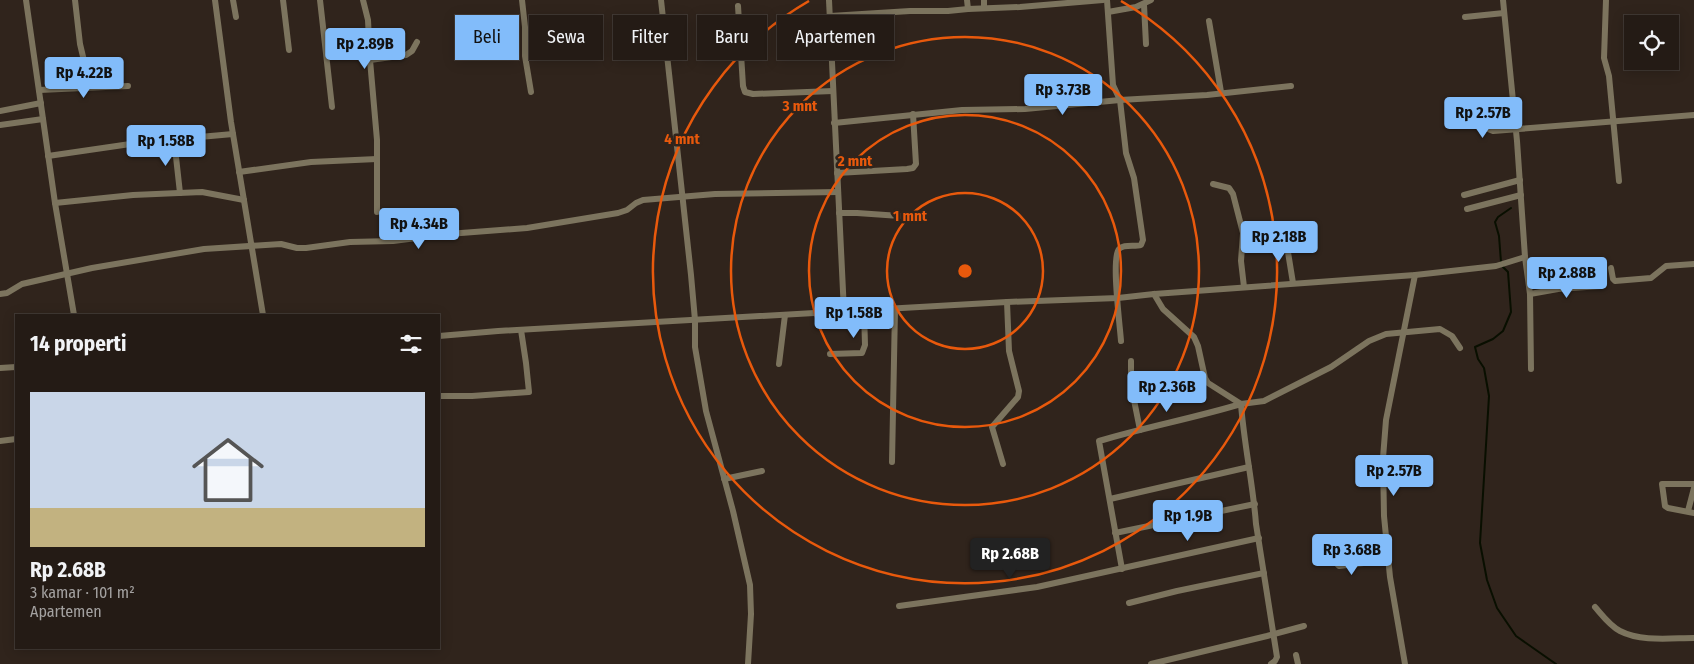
<!DOCTYPE html>
<html lang="id">
<meta charset="utf-8">
<style>
body{margin:0;font-family:"Fira Sans Condensed",sans-serif;background:#2c241e;color:#f1f3f6;height:100vh;display:flex;flex-direction:column;font-size:19px;white-space:nowrap}
*{box-sizing:border-box;margin:0}
p{font-size:16px;color:#a3a1a0}
.icon{flex:none;width:28px;height:28px;fill:none;stroke:currentColor;stroke-width:2;stroke-linecap:round;stroke-linejoin:round}
.map{position:relative;flex:1;overflow:hidden}
.side{position:absolute;left:15px;top:314px;width:425px;height:335px;display:flex;flex-direction:column;background:#241b15;border-radius:0px;box-shadow:0 2px 12px #0003,0 0 0 1px #413934}
.side>*{flex:none}
.hud{position:absolute;left:455px;top:15px;width:475px;height:45px;display:flex;gap:10px}
.controls{position:absolute;left:1624px;top:15px;display:grid;gap:10px}
.controls a{display:grid;place-items:center;width:55px;height:55px;border-radius:0px;background:#241b15;box-shadow:0 2px 12px #0003,0 0 0 1px #413934;font-size:25px}
.price{position:absolute;translate:-50% -42px;padding:0 11px;border-radius:5px;background:#82bcfa;color:#111;font-size:16px;line-height:32px;filter:drop-shadow(0 1px 2px #0008)}
.price::after{content:'';position:absolute;left:50%;top:30px;width:15px;height:11px;margin-left:-8px;background:inherit;clip-path:polygon(0 0,100% 0,50% 100%)}
.price.on{background:#222;color:#fff}
ul{padding:0;list-style:none}
li{display:grid;align-content:center;gap:10px;height:265px;padding:0 15px}
li span{display:grid;place-items:center;height:155px;border-radius:0px;color:#555}
li>.icon{margin-inline-start:auto}
span .icon{width:90px;height:90px;fill:#fffc;stroke-width:1}
li b{font-size:21px}
h2{display:flex;justify-content:space-between;align-items:center;height:60px;padding:0 15px;font-size:21px}
.chip{padding:0 18px;border-radius:0px;background:#241b15;box-shadow:0 2px 12px #0003,0 0 0 1px #413934;font-size:18px;line-height:45px}
.chip.on{background:#82bcfa;color:#111}
.map>svg:first-child{display:block}
</style>
<div class="map">
<svg width="1694" height="664" viewBox="0 0 1694 664">
<rect width="100%" height="100%" fill="#30241c"/>
<g fill="none" stroke-linecap="round" stroke-linejoin="round">
<!-- stream -->
<g stroke="#090f00" stroke-width="2">
<polyline points="1501,262 1499,236 1495,222 1498,217 1511,208"/>
<polyline points="1503,267 1508,272 1511,312 1503,331 1493,339 1475,347 1478,359 1484,368 1489,396 1480,543 1487,580 1497,608 1516,636 1556,664"/>
</g>
<!-- minor -->
<g stroke="#7c745e" stroke-width="6">
<polyline points="26,0 55,203 74,315"/>
<polyline points="75,0 80,44 85,65"/>
<polyline points="215,0 231,122 263,315"/>
<polyline points="233,0 236,17"/>
<polyline points="283,0 289,50"/>
<polyline points="320,0 332,107"/>
<polyline points="363,0 368,20 370,60 406,55 412,51 417,42"/>
<polyline points="522,0 525,27 525,56 531,92"/>
<polyline points="661,0 691,275 695,320 695,347 706,411 733,511 750,585 751,614 748,664"/>
<polyline points="829,0 844,312"/>
<polyline points="967,0 968,9"/>
<polyline points="984,0 984,8"/>
<path d="M1107,0L1113,85L1120,100L1126,153L1134,178L1143,240L1141,245C1135,247 1123,244 1119,249C1111,257 1120,326 1121,341"/>
<polyline points="1606,0 1604,58 1609,76 1619,181"/>
<polyline points="1144,5 1146,44"/>
<polyline points="738,6 743,86 745,92 753,94 833,91"/>
<polyline points="1108,12 1136,7 1151,0"/>
<polyline points="830,16 910,11 948,11 968,9 1020,7 1103,0"/>
<polyline points="1465,17 1504,13"/>
<polyline points="1209,21 1221,92"/>
<polyline points="370,60 377,140 377,212"/>
<polyline points="39,90 128,86"/>
<polyline points="1478,106 1488,129 1493,131 1694,115"/>
<polyline points="0,111 41,103"/>
<polyline points="834,123 962,110 1025,109 1120,100 1207,95 1291,86"/>
<polyline points="0,125 43,119"/>
<polyline points="174,139 180,193"/>
<polyline points="48,156 144,142 233,134"/>
<polyline points="239,172 311,162 377,159"/>
<polyline points="837,173 907,169 913,168 916,164 913,114"/>
<polyline points="1213,184 1229,188 1233,194 1243,233 1241,261 1244,287"/>
<polyline points="1464,195 1520,180"/>
<polyline points="55,203 133,195 202,192 244,200"/>
<polyline points="1467,209 1521,195"/>
<polyline points="839,213 857,213 900,216"/>
<polyline points="1286,240 1293,283"/>
<polyline points="1525,257 1530,294 1531,369"/>
<polyline points="1611,268 1613,279 1615,281 1651,278 1666,266 1694,264"/>
<polyline points="0,294 7,293 22,284 92,268 204,249 281,244 297,248 306,248 350,242 393,241 448,234 527,228 618,213 627,210 636,203 643,200 715,194 838,192"/>
<polyline points="1154,294 1163,309 1194,337 1198,346 1205,378 1208,383 1241,404 1264,401 1331,367 1369,341 1386,334 1440,329 1452,336 1460,348"/>
<polyline points="1530,294 1558,289 1601,286"/>
<polyline points="439,336 498,331 1007,302 1118,298 1154,294 1415,275 1496,266 1525,257 1517,141 1503,0"/>
<polyline points="830,354 862,353 865,345 864,311"/>
<polyline points="1131,361 1131,385 1140,430"/>
<polyline points="779,364 785,315"/>
<polyline points="0,368 16,367"/>
<polyline points="439,396 472,396 529,392 526,363 521,330"/>
<polyline points="0,441 16,439"/>
<polyline points="892,462 895,309"/>
<polyline points="1003,464 992,427 1018,397 1019,391 1009,351 1007,302"/>
<polyline points="724,479 762,471"/>
<polyline points="1694,484 1662,484 1665,506 1668,508 1694,513"/>
<polyline points="1110,499 1249,467"/>
<polyline points="1688,511 1694,488"/>
<polyline points="1115,533 1255,504"/>
<polyline points="1328,555 1339,566 1388,560"/>
<path d="M1122,569L1099,441C1146,427 1194,418 1241,404C1244,444 1253,484 1256,524L1277,657L1275,661L1271,664"/>
<polyline points="1129,603 1177,591 1264,573"/>
<polyline points="899,606 1037,587 1259,538"/>
<path d="M1595,607C1602,615 1610,626 1620,631C1641,642 1671,638 1694,638"/>
<polyline points="1296,655 1298,664"/>
<polyline points="1151,664 1267,636 1304,626"/>
<polyline points="1405,664 1390,577 1384,516 1383,458 1386,420 1415,275"/>
</g>
</g>
<!-- distance rings -->
<g fill="none" stroke="#e8590c" stroke-width="2.5">
<circle cx="965" cy="271" r="78"/>
<circle cx="965" cy="271" r="156"/>
<circle cx="965" cy="271" r="234"/>
<path d="M1121 1A312 312 0 1 1 809 1"/>
</g>
<circle cx="965" cy="271" r="8" fill="#e8590c" stroke="#30241c" stroke-width="2.5"/>
<g font-size="15" text-anchor="middle" font-weight="bold" fill="#e8590c" stroke="#30241c" stroke-width="5" stroke-linejoin="round" paint-order="stroke">
<text x="800" y="111">3 mnt</text>
<text x="682" y="144">4 mnt</text>
<text x="855" y="166">2 mnt</text>
<text x="910" y="221">1 mnt</text>
</g>
</svg>
<div class="controls">
<a><svg class="icon" aria-label="locate" viewBox="0 0 24 24"><circle cx="12" cy="12" r="6"/><path d="M12 2v4M12 18v4M2 12h4M18 12h4"/></svg></a>
</div>
<b class="price" style="left:365px;top:70px">Rp 2.89B</b>
<b class="price" style="left:84px;top:99px">Rp 4.22B</b>
<b class="price" style="left:1063px;top:116px">Rp 3.73B</b>
<b class="price" style="left:1483px;top:139px">Rp 2.57B</b>
<b class="price" style="left:166px;top:167px">Rp 1.58B</b>
<b class="price" style="left:419px;top:250px">Rp 4.34B</b>
<b class="price" style="left:1279px;top:263px">Rp 2.18B</b>
<b class="price" style="left:1567px;top:299px">Rp 2.88B</b>
<b class="price" style="left:854px;top:339px">Rp 1.58B</b>
<b class="price" style="left:1167px;top:413px">Rp 2.36B</b>
<b class="price" style="left:1394px;top:497px">Rp 2.57B</b>
<b class="price" style="left:1188px;top:542px">Rp 1.9B</b>
<b class="price" style="left:1352px;top:576px">Rp 3.68B</b>
<b class="price on" style="left:1010px;top:580px">Rp 2.68B</b>
<div class="hud">
<a class="chip on">Beli</a>
<a class="chip">Sewa</a>
<a class="chip">Filter</a>
<a class="chip">Baru</a>
<a class="chip">Apartemen</a>
</div>
<section class="side">
<h2>14 properti<svg class="icon" aria-label="filters" viewBox="0 0 24 24"><path d="M4 7h16M4 17h16"/><circle cx="9" cy="7" r="2"/><circle cx="15" cy="17" r="2"/></svg></h2>
<ul>
<li><span style="background:linear-gradient(#c9d6e8 75%,#c2b280 0)"><svg class="icon" aria-label="home" viewBox="0 0 24 24"><path d="M3 11l9-7 9 7M6 9v11h12V9"/></svg></span><div><b>Rp 2.68B</b><p>3 kamar · 101 m²</p><p>Apartemen</p></div></li>
</ul>
</section>
</div>
